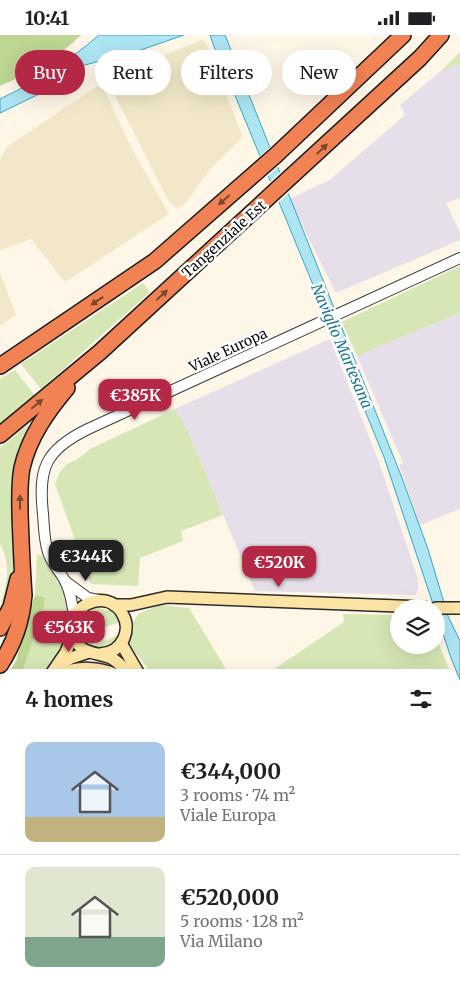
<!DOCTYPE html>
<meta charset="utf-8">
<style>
body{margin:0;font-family:Merriweather,serif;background:#f2f2f2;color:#202124;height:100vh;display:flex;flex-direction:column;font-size:19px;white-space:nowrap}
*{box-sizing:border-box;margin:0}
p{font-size:16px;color:#757577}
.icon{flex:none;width:28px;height:28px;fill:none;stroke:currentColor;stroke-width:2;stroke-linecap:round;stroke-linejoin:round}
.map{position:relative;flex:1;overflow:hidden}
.panel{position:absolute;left:0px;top:634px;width:460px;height:321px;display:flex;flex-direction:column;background:#fff;border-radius:15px 15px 0 0;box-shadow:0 5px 20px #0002}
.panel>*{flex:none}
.hud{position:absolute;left:15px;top:15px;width:430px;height:45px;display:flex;gap:10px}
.controls{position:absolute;left:390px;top:564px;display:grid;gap:10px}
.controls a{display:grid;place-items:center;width:55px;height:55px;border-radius:50%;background:#fff;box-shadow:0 5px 20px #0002;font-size:25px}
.price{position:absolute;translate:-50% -42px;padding:0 11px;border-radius:10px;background:#b42846;color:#fff;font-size:16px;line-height:32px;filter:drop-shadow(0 1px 2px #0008)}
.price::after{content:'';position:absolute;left:50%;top:30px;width:15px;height:11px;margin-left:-8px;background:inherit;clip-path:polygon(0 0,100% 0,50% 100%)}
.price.active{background:#222;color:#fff}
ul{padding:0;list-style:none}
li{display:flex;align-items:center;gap:15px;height:125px;padding:0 25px}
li+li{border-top:1px solid #e0e0e0}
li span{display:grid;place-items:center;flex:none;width:140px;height:100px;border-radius:10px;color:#555}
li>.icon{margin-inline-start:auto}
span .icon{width:60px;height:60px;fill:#fffc;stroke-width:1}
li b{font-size:21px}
h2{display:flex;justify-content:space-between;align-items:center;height:60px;padding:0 25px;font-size:21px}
.pill{padding:0 18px;border-radius:22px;background:#fff;box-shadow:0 5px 20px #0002;font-size:18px;line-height:45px}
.pill.active{background:#b42846;color:#fff}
.status{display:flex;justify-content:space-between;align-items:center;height:35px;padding:0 25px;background:#fff;direction:ltr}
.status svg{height:14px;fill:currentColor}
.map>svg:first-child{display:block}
</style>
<div class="status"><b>10:41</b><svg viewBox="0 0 49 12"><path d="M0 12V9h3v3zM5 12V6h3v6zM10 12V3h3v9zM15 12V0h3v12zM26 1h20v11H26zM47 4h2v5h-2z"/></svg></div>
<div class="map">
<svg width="460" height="954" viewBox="0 0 460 954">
<rect width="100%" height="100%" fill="#fef6e7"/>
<!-- industrial -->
<g fill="#e6dee9">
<polygon points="460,28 460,163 446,168 460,197 460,205 336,258 289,164 330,145 405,80 400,70 441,36"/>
<polygon points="460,278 460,474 420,490 399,430 403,428 357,321"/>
<polygon points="330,304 379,427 418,544 418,555 415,560 255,556 189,398 175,374"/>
</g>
<!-- farmland -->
<g fill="#f2e8c9">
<polygon points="201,5 206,8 242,100 240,105 213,131 184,170 177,173 169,167 109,49 113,41"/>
<polygon points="97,51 104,55 131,112 169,179 65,247 31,204 0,215 0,125 7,112"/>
<polygon points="0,238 16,280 0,291"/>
</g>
<!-- green -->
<g fill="#d6e6b4">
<polygon points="460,17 460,28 441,36"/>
<polygon points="460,231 460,278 357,321 342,287"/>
<polygon points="143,248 150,257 41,354 21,329"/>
<polygon points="15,335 36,362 0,392 0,344"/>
<polygon points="175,374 189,398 223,480 181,496 183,506 140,523 138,551 91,549 55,449 60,437 67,429 78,424 90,414"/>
<path d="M29,389L18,415L11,471L13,511V554L0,585C0,557 16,538 0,509V413Z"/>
<polygon points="37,519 43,521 63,554 67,565 67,579 65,589 66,606 63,614 41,639 21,639 43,577 45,564 35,560"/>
<polygon points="160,570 189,573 229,639 152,639 129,609 128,592 140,578"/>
<polygon points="98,573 111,576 120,587 105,592 91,575"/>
<path d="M87,579L100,594L89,601L94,611L119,599C111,630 63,604 87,579Z"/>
<polygon points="343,579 399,580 399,610 436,610 436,602 451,639 267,639 344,587"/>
<polygon points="455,648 460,660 460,746 455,749"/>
<polygon points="5,741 5,785 0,785 0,742"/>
<polygon points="0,810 5,810 5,914 0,911"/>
<polygon points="455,881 460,884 460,954 401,954 399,950 455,950"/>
<polygon points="0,926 5,928 5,950 21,950 22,954 0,954"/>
<polygon points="126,950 154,950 147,954 121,954"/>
<polygon points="209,950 382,950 384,954 212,954"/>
</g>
<!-- forest -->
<g fill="#bdd694">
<path d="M0,0H81C58,23 30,38 0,51Z"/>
<polygon points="35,560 45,563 43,577 21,639 8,639 16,626"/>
<polygon points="5,644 5,683 0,688 0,650"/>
</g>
<!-- water -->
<g fill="#aee5f3" stroke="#38a6c8">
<path d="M99,0H184L129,19L121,20L71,34L39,59L0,78V64C36,47 69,26 99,0Z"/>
<polygon points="210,0 225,0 402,443 428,514 448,581 460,606 460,645 451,623 384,422 234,58 223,37"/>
</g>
<!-- pier -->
<g fill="#fef6e7">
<polygon points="271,111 279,131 266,143 258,123"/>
<polygon points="281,136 290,157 277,169 269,148"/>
</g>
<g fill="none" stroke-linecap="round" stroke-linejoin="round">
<defs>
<g id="minor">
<polyline points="0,793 5,793"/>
<polyline points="0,804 5,804"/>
</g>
<g id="tertiary">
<polyline points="65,546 88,563 99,565"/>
<path d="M74,584C73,571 71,558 65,546C60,536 51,528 48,517C44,505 44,492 43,479C38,433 45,415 88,394L460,223"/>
<polyline points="389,950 391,954"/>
</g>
<g id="secondary">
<polyline points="114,570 131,570 167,562 424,572"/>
<polyline points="436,573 460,573"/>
<polyline points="121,608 139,639"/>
<path d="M100,619C111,618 120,613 124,603C127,596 127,587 123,580C108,549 59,573 75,605C83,620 98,617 111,623C119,627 124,633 129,639"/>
<polyline points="59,630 71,623 89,617"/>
<polyline points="51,639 66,617 73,599"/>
<path d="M63,639C78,630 100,633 115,639"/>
<polyline points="0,699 5,694"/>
<polyline points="45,950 58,954"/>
<polyline points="108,954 117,950"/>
</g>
<polyline id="primary" points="27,950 27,954"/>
<polyline id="trunk" points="0,919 3,921"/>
<g id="motorway">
<polyline points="0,331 155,226 276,120 403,0"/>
<polyline points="0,400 100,317 420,23 441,0"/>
<polyline points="0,593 11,572 18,544"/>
<path d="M0,630C14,609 22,585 24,560C22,533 21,507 20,479C20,464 19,448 22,433C29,402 47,377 67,353"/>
</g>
</defs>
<!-- minor casing -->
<use href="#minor" stroke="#3d3d3d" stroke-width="10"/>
<!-- tertiary casing -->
<use href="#tertiary" stroke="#3d3d3d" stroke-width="12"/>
<!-- secondary casing -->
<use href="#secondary" stroke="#2c2c2c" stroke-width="14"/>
<!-- primary casing -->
<use href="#primary" stroke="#1b1b1b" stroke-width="15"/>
<!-- trunk casing -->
<use href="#trunk" stroke="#1b1b1b" stroke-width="16"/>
<!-- motorway casing -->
<use href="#motorway" stroke="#1b1b1b" stroke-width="18"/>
<!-- minor -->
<use href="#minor" stroke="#fff" stroke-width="8"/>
<!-- tertiary -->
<use href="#tertiary" stroke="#fff" stroke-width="10"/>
<!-- secondary -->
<use href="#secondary" stroke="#fce4a4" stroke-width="11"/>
<!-- primary -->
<use href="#primary" stroke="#f4b862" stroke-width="12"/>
<!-- trunk -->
<use href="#trunk" stroke="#f29d5b" stroke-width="14"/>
<!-- motorway -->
<use href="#motorway" stroke="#f08254" stroke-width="15"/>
<defs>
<g id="rail">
<polyline points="0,723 5,722"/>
<polyline points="0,733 5,731"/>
<polyline points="455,855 460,858"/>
<polyline points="455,869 460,871"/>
<polyline points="455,878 460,881"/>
</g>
</defs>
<!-- rail casing -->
<use href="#rail" stroke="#b42846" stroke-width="4.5"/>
<!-- rail -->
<use href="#rail" stroke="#fff" stroke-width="2.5" stroke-dasharray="8" stroke-linecap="butt"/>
</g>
<!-- one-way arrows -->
<defs><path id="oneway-solid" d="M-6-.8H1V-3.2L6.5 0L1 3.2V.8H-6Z" transform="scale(1.25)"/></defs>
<g fill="#7d462f">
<use href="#oneway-solid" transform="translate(322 114) rotate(-43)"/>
<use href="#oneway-solid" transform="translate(224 165) rotate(139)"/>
<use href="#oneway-solid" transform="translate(162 260) rotate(-42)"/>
<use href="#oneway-solid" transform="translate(97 266) rotate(146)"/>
<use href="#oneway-solid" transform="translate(37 369) rotate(-40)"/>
<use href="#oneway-solid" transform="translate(20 467) rotate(-90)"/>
</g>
<g text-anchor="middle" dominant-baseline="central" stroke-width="5" stroke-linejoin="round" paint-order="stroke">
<!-- street labels -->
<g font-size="14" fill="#0a0a0a" stroke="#fff">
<text transform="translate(224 204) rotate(-42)">Tangenziale Est</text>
<text transform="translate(228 315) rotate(-25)">Viale Europa</text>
</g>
<!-- water labels -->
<g font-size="15" font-style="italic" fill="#197496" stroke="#fff">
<text transform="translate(342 311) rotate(67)">Naviglio Martesana</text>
</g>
</g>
</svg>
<div class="controls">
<a><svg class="icon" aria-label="layers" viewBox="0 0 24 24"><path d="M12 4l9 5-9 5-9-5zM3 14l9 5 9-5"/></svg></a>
</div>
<b class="price" style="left:135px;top:386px">€385K</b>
<b class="price active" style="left:86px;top:547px">€344K</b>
<b class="price" style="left:279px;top:553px">€520K</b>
<b class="price" style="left:69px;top:618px">€563K</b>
<div class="hud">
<a class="pill active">Buy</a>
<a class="pill">Rent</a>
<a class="pill">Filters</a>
<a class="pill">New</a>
</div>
<section class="panel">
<h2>4 homes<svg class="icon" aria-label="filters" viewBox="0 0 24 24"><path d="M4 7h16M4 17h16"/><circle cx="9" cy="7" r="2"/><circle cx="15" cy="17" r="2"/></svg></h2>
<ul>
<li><span style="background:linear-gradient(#a9c7e8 75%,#c2b280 0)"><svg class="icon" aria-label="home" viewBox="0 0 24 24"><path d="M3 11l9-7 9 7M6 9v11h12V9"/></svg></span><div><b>€344,000</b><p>3 rooms · 74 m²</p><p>Viale Europa</p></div></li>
<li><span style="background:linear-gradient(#dfe7d0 70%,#7fa58c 0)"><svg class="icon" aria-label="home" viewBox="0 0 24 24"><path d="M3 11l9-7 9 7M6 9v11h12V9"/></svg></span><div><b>€520,000</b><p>5 rooms · 128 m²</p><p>Via Milano</p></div></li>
</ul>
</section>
</div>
